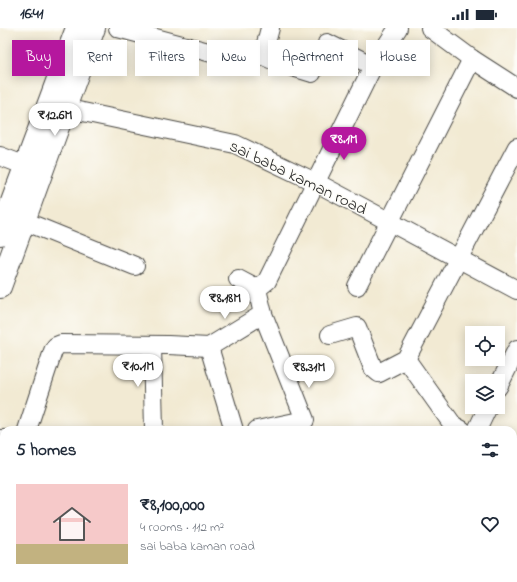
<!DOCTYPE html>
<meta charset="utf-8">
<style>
body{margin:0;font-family:"Indie Flower",sans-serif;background:#f6f6f7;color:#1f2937;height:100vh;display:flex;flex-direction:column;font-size:15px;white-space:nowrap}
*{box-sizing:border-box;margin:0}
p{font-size:13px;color:#747a83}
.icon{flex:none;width:22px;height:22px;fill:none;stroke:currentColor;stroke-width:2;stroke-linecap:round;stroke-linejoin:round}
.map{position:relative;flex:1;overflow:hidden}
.sheet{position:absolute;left:0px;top:398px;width:517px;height:156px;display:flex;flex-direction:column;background:#fff;border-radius:12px 12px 0 0;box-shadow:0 2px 10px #0003}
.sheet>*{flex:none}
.top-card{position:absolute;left:12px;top:12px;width:493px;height:36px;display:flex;gap:8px}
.fabs{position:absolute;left:465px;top:298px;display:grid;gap:8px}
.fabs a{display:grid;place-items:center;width:40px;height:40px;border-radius:0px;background:#fff;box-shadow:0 2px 10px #0003;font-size:20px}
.price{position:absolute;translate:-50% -34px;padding:0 9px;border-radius:14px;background:#fff;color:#222;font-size:13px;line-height:26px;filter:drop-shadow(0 1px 2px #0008)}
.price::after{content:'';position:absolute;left:50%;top:24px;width:12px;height:9px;margin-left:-6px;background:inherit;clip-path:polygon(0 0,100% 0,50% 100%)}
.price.on{background:#b5179e;color:#fff}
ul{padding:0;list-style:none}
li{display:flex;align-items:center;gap:12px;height:100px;padding:0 16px}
li span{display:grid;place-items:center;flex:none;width:112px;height:80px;border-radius:0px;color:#555}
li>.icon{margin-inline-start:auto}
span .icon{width:48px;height:48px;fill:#fffc;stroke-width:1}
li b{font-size:17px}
h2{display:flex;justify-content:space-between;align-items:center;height:48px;padding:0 16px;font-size:17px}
.pill{padding:0 14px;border-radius:0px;background:#fff;box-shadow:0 2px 10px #0003;font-size:14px;line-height:36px}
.pill.on{background:#b5179e;color:#fff}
.status{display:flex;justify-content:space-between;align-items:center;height:28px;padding:0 20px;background:#fff;direction:ltr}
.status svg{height:11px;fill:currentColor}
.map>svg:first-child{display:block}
</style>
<div class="status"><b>16:41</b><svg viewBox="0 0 49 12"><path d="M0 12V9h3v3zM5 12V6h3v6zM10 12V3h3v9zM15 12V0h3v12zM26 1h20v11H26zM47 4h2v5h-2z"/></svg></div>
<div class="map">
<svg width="517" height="554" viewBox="0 0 517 554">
<rect width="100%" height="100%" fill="#fdfcf7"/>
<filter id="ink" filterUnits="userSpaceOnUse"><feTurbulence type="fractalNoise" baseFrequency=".025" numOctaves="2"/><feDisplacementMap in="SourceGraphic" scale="8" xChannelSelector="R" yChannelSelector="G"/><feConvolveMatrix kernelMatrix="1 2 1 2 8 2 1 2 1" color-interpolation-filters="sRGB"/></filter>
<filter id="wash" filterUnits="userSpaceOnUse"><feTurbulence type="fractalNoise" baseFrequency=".012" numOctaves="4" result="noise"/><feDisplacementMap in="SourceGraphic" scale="16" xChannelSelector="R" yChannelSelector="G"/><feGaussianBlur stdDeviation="0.9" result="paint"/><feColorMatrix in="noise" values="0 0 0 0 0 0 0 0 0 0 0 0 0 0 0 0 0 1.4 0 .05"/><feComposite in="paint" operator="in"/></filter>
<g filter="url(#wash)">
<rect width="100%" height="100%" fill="#f2ead3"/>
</g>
<g filter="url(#ink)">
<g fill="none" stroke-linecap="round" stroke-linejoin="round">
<defs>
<g id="minor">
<polyline points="118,0 242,33 254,32 265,19 270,0"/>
<polyline points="430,0 472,31 517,60"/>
<polyline points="327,15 373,38"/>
<polyline points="259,26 279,35 312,45"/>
<polyline points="64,80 235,116 317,155 517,262"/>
<polyline points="0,128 26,138"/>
<polyline points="24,193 135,238"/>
<polyline points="238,251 257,261"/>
<polyline points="357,258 472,31"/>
<polyline points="330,307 357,299 373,340 379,345 406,331 517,119"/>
<polyline points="152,317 154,402"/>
<polyline points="209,319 234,402"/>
<polyline points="406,331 453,397 462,402"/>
<polyline points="498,359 517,321"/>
<polyline points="27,402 53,323 56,318 61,316 168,317 209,319 263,286"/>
<polyline points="257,402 305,392 263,286 257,261 267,253 373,38 398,0"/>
<polyline points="477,402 488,379"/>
<polyline points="0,411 4,411"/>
<polyline points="513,419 517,419"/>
<polyline points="513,432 517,435"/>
<polyline points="513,500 517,500"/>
<polyline points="134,554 135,550"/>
<polyline points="251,554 252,550"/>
</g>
<g id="major">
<polyline points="0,206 77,0"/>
<polyline points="0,259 94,0"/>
</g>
</defs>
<!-- minor casing -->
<use href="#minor" stroke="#494844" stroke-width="20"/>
<!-- major casing -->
<use href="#major" stroke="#494844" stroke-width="24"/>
<!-- minor -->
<use href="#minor" stroke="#fff" stroke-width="18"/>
<!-- major -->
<use href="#major" stroke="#fff" stroke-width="22"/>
</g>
</g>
<g text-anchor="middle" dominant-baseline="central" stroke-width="3" stroke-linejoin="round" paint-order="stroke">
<!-- street labels -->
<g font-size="17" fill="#2b2b2b" stroke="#fdfcf7">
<text transform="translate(298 150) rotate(26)">sai baba kaman road</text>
</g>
</g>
</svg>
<div class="fabs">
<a><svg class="icon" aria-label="locate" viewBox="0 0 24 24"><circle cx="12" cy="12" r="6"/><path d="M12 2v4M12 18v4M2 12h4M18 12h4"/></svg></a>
<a><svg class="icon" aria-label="layers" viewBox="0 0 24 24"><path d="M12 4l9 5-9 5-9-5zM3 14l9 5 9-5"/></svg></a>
</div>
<b class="price" style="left:55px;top:109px">₹12.6M</b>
<b class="price on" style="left:344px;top:133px">₹8.1M</b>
<b class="price" style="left:225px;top:292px">₹8.18M</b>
<b class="price" style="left:138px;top:360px">₹10.1M</b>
<b class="price" style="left:309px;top:361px">₹8.31M</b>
<div class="top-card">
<a class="pill on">Buy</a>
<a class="pill">Rent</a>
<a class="pill">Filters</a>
<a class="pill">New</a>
<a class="pill">Apartment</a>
<a class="pill">House</a>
</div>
<section class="sheet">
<h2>5 homes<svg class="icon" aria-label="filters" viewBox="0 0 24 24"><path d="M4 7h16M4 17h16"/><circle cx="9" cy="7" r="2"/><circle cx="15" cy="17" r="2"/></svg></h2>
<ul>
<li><span style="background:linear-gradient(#f6c9c9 75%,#c2b280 0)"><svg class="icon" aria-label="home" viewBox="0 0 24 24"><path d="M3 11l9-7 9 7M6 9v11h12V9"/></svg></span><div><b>₹8,100,000</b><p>4 rooms · 112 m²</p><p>sai baba kaman road</p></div><svg class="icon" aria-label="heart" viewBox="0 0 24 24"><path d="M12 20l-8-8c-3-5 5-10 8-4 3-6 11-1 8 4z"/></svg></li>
</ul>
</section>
</div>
